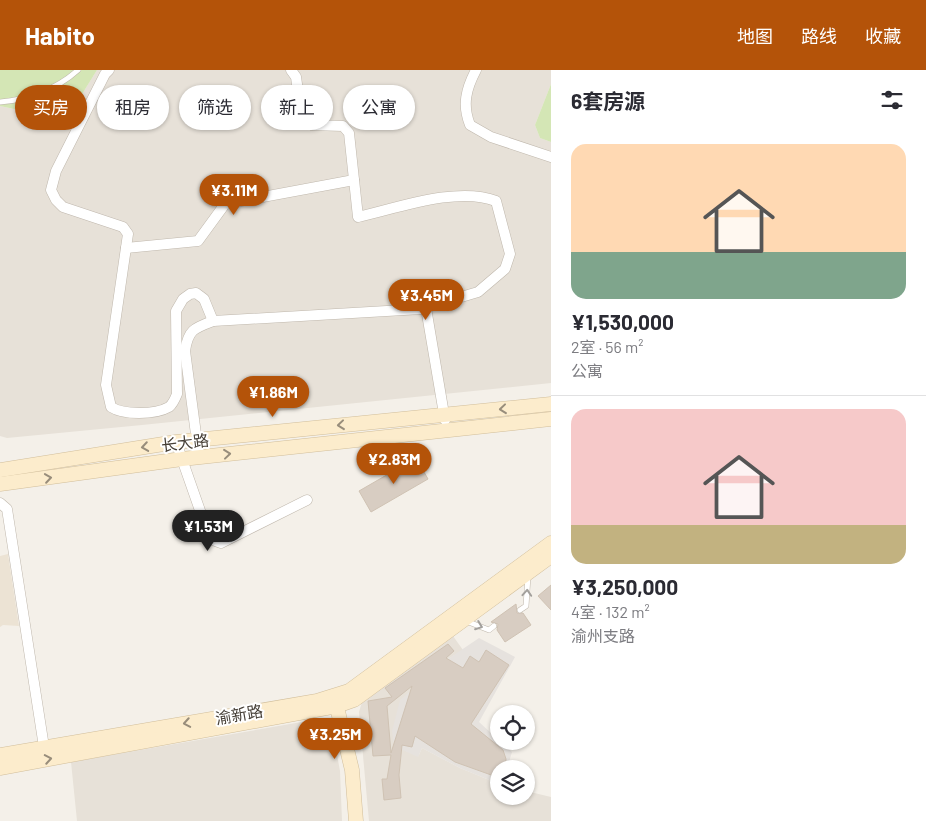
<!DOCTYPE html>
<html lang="zh">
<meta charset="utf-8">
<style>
body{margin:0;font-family:Barlow,"Noto Sans SC",sans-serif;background:#f2f2f3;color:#2b2b33;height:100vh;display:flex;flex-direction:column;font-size:19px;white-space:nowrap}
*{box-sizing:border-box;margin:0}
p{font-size:16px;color:#7c7c81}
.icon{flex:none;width:28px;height:28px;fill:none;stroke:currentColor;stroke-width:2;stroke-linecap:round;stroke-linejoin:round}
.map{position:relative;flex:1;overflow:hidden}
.sheet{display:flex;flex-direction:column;background:#fff;width:375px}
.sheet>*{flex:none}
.hud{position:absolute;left:15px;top:15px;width:460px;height:45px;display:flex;gap:10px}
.controls{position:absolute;left:490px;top:635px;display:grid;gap:10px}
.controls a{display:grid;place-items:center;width:45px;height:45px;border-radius:50%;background:#fff;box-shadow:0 1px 4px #0004;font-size:25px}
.price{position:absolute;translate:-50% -42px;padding:0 11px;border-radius:18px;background:#b45309;color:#fff;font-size:16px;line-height:32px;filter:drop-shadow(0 1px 2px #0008)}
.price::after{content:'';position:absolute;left:50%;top:30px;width:15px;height:11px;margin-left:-8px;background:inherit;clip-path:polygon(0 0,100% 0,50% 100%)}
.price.on{background:#222;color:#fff}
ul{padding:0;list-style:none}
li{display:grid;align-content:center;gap:10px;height:265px;padding:0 20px}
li+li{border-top:1px solid #e1e1e2}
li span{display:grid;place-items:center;height:155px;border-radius:15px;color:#555}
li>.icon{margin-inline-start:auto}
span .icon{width:90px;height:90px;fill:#fffc;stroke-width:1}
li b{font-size:21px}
h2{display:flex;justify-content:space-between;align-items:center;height:60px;padding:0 20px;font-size:21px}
.pill{padding:0 18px;border-radius:22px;background:#fff;box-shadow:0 1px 4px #0004;font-size:18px;line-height:45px}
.pill.on{background:#b45309;color:#fff}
header{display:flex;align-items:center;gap:30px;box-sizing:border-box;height:70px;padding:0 25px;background:#b45309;color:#fff}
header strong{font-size:24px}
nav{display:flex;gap:28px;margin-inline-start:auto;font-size:18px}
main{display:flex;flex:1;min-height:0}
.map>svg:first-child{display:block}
</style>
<header>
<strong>Habito</strong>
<nav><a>地图</a><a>路线</a><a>收藏</a></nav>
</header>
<main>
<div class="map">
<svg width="551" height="751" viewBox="0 0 551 751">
<rect width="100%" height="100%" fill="#f4f0e9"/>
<!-- residential -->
<g fill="#e7e1d8">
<polygon points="97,0 551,0 551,14 535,55 540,68 551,72 551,313 142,355 7,368 0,366 0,36 66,50"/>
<polygon points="449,566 453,566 463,580 448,589 418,687 422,678 460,698 499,714 499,726 526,726 526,721 551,727 551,751 369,751 359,642 362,632"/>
<polygon points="313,650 333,663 340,701 342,751 77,751 71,692"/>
</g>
<!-- industrial -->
<polygon fill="#e6e2de" points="479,568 515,587 479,652 512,682 507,699 499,699 499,714 460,698 422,678 418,687 394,676 392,661 400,630 448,589"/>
<!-- education -->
<polygon fill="#ece3d4" points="8,484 19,556 3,555 0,557 0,486"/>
<!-- green -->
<g fill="#d4e6b5">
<polygon points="0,0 97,0 66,50 0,36"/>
<polygon points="551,14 551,72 540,68 535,55"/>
</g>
<!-- building -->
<g fill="#d8cdc2" stroke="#cfc2b3" fill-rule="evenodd">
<polygon points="416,388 428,409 371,442 359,421"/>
<polygon points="551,515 551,540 538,526"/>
<polygon points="516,534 517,543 523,543 531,555 505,572 497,560 498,554 491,552"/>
<path d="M448,574L454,581L446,588L463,598L470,586L479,592L486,580L509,595L471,654L503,680L506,689L505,699H499V704L494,706L455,692L415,666L412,677L402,675L399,705L401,728L384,730L382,709H387L391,685L373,686L368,631L392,627L385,618ZM412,616L391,683L387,636Z"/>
</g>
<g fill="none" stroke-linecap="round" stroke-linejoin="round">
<defs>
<g id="lane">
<path d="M0,32C28,30 57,19 78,0"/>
<polyline points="520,540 526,536 528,506"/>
<polyline points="466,551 489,560 494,556"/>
</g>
<g id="street">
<path d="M109,0L105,4L56,101L51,120L56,130L63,137L123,157L128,164L106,315L111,337C123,345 155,345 169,337C173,334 175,329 177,324L176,241L183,229L190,224L196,223L204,229L213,251"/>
<path d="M476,0C466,19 462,35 470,55L491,67L551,87"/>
<polyline points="126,178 198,171 225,134 354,110"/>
<polyline points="426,238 445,350"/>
<polyline points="176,372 210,469 221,473 307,430"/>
<path d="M199,387L185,281C188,260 194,258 213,251L421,239L478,222L505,199L510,184L496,131C457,116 398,138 358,147L349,63L343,56L312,55L302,50L296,7L291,0"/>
<polyline points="0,433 7,439 44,677"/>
</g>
<g id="secondary">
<polyline points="0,400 176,372 551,334"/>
<polyline points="0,414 182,389 551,349"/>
<polyline points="335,629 352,700 356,751"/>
<polyline points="0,685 317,631 349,621 551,473"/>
<polyline points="0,698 337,636 354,630 551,486"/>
</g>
</defs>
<!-- lane casing -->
<use href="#lane" stroke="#bfb7ac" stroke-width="6"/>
<!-- street casing -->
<use href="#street" stroke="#bfb7ac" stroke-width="11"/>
<!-- secondary casing -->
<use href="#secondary" stroke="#d1be9b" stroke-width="15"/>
<!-- lane -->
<use href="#lane" stroke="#fff" stroke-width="5"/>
<!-- street -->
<use href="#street" stroke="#fff" stroke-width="10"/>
<!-- secondary -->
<use href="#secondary" stroke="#fceccc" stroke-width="14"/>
</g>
<!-- one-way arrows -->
<defs><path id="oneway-chevron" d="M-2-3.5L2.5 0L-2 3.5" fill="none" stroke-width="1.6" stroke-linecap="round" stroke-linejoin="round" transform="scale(1.25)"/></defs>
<g stroke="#988d7b">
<use href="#oneway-chevron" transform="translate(503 339) rotate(174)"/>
<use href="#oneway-chevron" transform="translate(341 355) rotate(174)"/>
<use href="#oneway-chevron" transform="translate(145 377) rotate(171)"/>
<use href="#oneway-chevron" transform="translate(227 384) rotate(-6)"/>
<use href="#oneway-chevron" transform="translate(48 408) rotate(-8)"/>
<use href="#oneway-chevron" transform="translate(187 653) rotate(170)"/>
<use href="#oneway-chevron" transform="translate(48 689) rotate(-10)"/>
</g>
<g stroke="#a3a09c">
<use href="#oneway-chevron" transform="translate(527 523) rotate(-86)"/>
<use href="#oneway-chevron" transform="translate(479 556) rotate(21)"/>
</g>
<g text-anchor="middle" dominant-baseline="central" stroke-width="4" stroke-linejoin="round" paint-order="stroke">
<!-- street labels -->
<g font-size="16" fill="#474038" stroke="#fff">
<text transform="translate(185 372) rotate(-7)">长大路</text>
<text transform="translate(239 644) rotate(-10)">渝新路</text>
</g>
</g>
</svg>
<div class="controls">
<a><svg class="icon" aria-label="locate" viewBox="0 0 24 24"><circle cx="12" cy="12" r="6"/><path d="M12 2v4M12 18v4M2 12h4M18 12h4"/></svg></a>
<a><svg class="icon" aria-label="layers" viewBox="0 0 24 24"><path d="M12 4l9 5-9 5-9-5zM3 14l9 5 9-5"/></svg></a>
</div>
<b class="price" style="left:234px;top:146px">¥3.11M</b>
<b class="price" style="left:426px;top:251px">¥3.45M</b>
<b class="price" style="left:273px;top:348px">¥1.86M</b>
<b class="price" style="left:394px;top:415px">¥2.83M</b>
<b class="price on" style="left:208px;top:482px">¥1.53M</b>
<b class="price" style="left:335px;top:690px">¥3.25M</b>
<div class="hud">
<a class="pill on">买房</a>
<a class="pill">租房</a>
<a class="pill">筛选</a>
<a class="pill">新上</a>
<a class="pill">公寓</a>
</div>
</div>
<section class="sheet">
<h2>6套房源<svg class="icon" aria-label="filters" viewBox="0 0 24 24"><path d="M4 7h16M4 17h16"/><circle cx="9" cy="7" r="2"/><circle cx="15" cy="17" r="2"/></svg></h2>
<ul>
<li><span style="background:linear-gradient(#ffd9b3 70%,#7fa58c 0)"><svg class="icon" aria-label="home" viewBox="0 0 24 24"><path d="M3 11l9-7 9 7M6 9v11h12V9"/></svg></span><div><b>¥1,530,000</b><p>2室 · 56 m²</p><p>公寓</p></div></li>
<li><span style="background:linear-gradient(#f6c9c9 75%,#c2b280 0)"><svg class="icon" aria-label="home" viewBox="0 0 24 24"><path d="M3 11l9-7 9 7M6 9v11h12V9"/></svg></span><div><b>¥3,250,000</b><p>4室 · 132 m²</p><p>渝州支路</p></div></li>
</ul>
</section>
</main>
